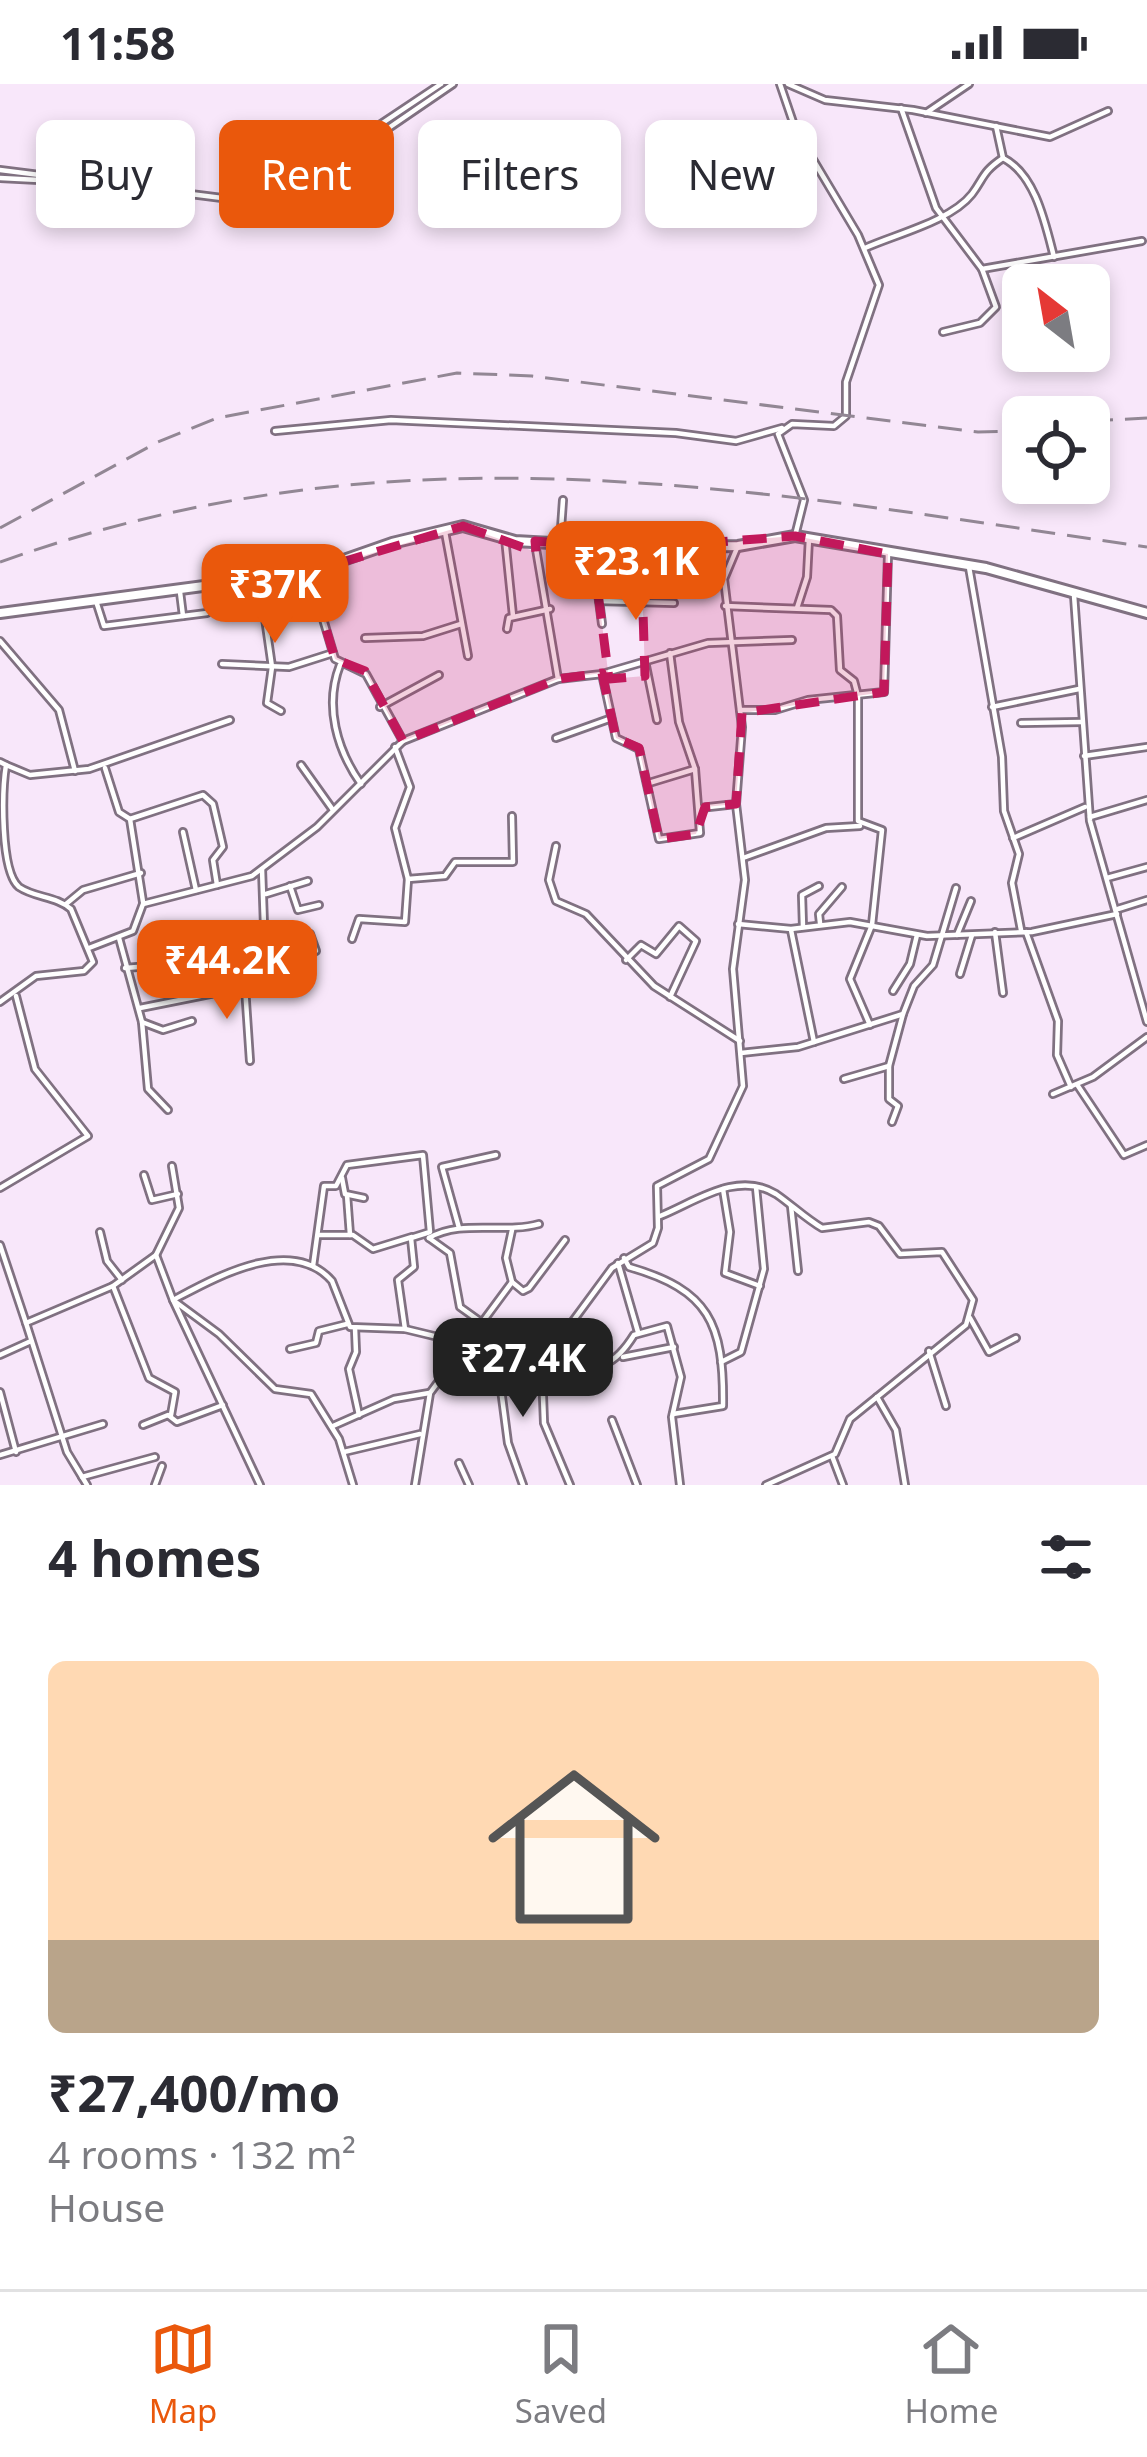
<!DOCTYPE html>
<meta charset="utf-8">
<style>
body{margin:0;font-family:"Noto Sans",sans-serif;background:#f7f7f7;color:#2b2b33;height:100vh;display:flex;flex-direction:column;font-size:45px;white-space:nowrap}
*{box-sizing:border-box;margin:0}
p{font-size:39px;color:#7c7c81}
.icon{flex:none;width:66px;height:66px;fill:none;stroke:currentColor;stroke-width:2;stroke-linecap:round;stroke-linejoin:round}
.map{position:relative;height:1401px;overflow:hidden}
.panel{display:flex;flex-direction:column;background:#fff;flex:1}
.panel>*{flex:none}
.guide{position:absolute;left:36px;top:36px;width:1077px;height:108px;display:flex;gap:24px}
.needle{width:78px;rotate:329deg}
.buttons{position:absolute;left:1002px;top:180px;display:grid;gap:24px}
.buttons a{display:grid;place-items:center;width:108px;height:108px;border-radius:18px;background:#fff;box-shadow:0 6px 18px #0003;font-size:60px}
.price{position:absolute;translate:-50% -102px;padding:0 27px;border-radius:24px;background:#ea580c;color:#fff;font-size:39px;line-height:78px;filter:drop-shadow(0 3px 6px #0008)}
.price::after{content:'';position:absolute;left:50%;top:72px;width:36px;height:27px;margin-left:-18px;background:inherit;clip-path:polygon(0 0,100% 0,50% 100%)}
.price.active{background:#222;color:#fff}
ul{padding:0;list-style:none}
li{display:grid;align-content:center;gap:24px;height:636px;padding:0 48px}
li+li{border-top:3px solid #e1e1e2}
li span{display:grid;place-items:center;height:372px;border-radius:18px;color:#555}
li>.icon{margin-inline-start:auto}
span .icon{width:216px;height:216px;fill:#fffc;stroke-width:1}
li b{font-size:51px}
h2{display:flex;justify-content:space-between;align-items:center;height:144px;padding:0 48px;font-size:51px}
.pill{padding:0 42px;border-radius:18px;background:#fff;box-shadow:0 6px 18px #0003;font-size:42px;line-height:108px}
.pill.active{background:#ea580c;color:#fff}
.status{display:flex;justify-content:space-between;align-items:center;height:84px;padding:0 60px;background:#fff;direction:ltr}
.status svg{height:33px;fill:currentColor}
.menu{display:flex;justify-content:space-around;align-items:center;height:168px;border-top:3px solid #e1e1e2;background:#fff;font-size:33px;color:#7c7c81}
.menu a{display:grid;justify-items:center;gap:6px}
.menu .active{color:#ea580c}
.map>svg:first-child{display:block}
</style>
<div class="status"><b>11:58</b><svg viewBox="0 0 49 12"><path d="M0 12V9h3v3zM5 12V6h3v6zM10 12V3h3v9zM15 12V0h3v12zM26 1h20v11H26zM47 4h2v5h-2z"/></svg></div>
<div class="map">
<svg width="1147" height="1401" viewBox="0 0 1147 1401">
<rect width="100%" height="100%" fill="#f8e7fa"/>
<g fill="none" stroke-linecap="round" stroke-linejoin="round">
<defs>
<g id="minor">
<polyline points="780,0 796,47 858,151 879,201 846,298 846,332 834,342 792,340 778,350 804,416 795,452"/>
<polyline points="788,0 825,16 913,26 1050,53 1108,27"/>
<polyline points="901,24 936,124 982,185 1142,157"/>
<polyline points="926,29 969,0"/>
<path d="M996,42L1003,74C1035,90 1045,138 1054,173"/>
<polyline points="0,86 230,115 336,80 453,0"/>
<polyline points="312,86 441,0"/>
<polyline points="0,94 97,99"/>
<path d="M865,164C896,150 951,137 972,110C984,94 982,88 1003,74"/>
<polyline points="943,248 980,239 996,223 982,185"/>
<polyline points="275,347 391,336 676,349 736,357 782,344"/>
<polyline points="445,448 468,572"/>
<polyline points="505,454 513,532"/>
<polyline points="535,459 558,595"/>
<polyline points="560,459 563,416"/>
<polyline points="592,462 602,540"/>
<polyline points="641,465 643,519"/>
<polyline points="969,483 1002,673 1004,727 1019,770 1012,799 1021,846"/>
<polyline points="309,488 335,575 366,590 403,657 558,595 602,590 708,559 792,556"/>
<polyline points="180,508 183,532"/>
<polyline points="1074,511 1090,737 1147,938"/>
<polyline points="96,517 104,542 207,529 212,524 210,501"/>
<polyline points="599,517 674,519"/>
<polyline points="725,522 831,526 837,532 840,586 854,597 858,612 858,737 882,746 872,841 850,895 870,941"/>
<polyline points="797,524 807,493 809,454"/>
<polyline points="265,534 272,583 267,619 281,627"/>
<polyline points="507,545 509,534 550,525"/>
<polyline points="365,554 423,552 461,540"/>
<polyline points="0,557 59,626 75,687"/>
<polyline points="645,577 657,636"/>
<polyline points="222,580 289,583 333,569"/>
<path d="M340,581C324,622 337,666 361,700"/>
<polyline points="602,590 616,654 639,665 659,755 700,749 695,685 679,638 670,569"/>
<polyline points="380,623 439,591"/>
<polyline points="992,623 1079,605"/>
<polyline points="740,626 775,626 808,616 884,608 888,470"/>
<polyline points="1021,639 1081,638"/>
<polyline points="556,654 609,635"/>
<polyline points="395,663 410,703 395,744 408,795 445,792 455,778 513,778 512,732"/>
<polyline points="1084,672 1147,663"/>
<path d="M0,678L6,681C2,706 0,787 19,803C35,814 56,812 71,825L93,878L84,887L36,892L0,918"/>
<polyline points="6,681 30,691 89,685 230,636"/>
<polyline points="301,681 333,726"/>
<polyline points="105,684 119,728 130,735"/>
<polyline points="649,699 695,685"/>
<polyline points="700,724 736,720"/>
<polyline points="1090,733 1147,716"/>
<polyline points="183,748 196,806"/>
<polyline points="1013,754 1085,723"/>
<polyline points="556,762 549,796 556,817 586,830 654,902 740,957"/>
<polyline points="743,774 826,744 860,742"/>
<polyline points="1107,794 1147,783"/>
<polyline points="290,802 298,826 319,821"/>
<polyline points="266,810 308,797"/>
<polyline points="143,818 130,735 203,711 213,720 223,763 213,776 217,801"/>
<polyline points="66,820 83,806 141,789"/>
<polyline points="1118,825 1147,816"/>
<polyline points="820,839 819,830 842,803"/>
<polyline points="738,840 791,845 850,838 927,852 1032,848 1117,830"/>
<polyline points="803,843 802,811 819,802"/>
<polyline points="266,846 310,850 316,867 266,870"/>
<polyline points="791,846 814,958"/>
<polyline points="995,848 1003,909"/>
<polyline points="1026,848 1058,937 1057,971 1071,1003"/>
<polyline points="957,851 971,817"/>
<polyline points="119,854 142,938 148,1005 168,1026"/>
<polyline points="352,855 359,835 405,838 408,795"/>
<polyline points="89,864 133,847 143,820 252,792 317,743 403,657"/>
<polyline points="626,876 641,861 656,870 679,842 696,857 670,913"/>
<polyline points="125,884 249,874"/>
<polyline points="960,890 972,851"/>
<polyline points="245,903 250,977"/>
<polyline points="893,907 910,880 917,851"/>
<polyline points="140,924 245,903 248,876 265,870 262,785"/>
<polyline points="142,938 163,946 192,937"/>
<polyline points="741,969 798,963 903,930 914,902 933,881 956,804"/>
<polyline points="844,995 889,982"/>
<polyline points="1078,1002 1124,1071 1147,1061"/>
<polyline points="1053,1010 1093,993 1147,953"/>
<polyline points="892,1038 898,1022 889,1015 889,982 903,930"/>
<polyline points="144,1091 152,1116 178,1110"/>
<polyline points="342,1094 345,1110 364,1114"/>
<polyline points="0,1104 88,1052 35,985 16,912"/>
<polyline points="723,1105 730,1148 725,1189 760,1202"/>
<polyline points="347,1111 350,1151"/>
<polyline points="791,1122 798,1187"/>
<path d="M660,1132C695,1118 737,1086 776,1110C792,1121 805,1134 822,1144L869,1138L879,1142L900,1170L942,1168L973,1216L966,1241L850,1335L835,1370L766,1401"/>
<polyline points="459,1144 442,1083 496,1071"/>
<polyline points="100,1148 107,1177 122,1196"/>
<polyline points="318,1151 353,1151 373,1165 412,1153"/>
<path d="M429,1154C461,1135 504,1150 539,1140"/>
<polyline points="429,1154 450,1169 460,1223 481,1238"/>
<path d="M0,1161L26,1239L113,1202L156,1171L173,1216C215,1194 291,1150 332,1197L350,1243L405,1245L496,1267L541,1259L570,1241L612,1184L653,1159L658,1144L657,1102L709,1075L743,1002L733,885L745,796L736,720L742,643L724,495L737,464"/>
<polyline points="156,1171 179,1124 172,1082"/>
<path d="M624,1174L629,1183C709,1206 724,1239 723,1322L673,1330"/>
<polyline points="618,1179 638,1248"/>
<polyline points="313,1182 324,1102 336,1102 347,1081 423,1071 430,1148 411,1154 414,1183 398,1196 405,1245"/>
<polyline points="512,1198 523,1207 529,1204 565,1156"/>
<polyline points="113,1202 149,1294 175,1308 171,1331"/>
<polyline points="970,1234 989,1268 1016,1254"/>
<polyline points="26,1239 67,1368 87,1401"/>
<polyline points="355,1244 356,1268 349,1285 359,1331"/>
<polyline points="541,1259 544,1339 570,1401"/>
<polyline points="290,1265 316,1259 319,1247 347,1240"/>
<polyline points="496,1267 508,1359 523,1401"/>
<polyline points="929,1267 946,1322"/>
<polyline points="0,1271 31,1257"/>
<polyline points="623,1273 674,1263"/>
<polyline points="721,1278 741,1268 764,1185 756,1103"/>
<path d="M540,1283C589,1279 606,1296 634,1251L667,1242L681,1293L672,1333L680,1401"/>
<polyline points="0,1308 16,1368"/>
<polyline points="877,1313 896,1346 905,1401"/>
<polyline points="612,1336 637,1401"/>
<polyline points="143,1341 168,1331 177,1338 223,1321"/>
<polyline points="333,1342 394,1315 429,1309"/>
<polyline points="344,1368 420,1350"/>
<polyline points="0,1371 103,1340"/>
<polyline points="832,1372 843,1401"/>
<polyline points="459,1379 469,1401"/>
<polyline points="82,1393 155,1373"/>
<polyline points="155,1401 162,1382"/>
<polyline points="260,1401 173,1216 219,1250 275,1305 311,1310 339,1355 353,1401"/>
<polyline points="415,1401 430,1309 512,1198 506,1174 512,1146"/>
</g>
<polyline id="secondary" points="0,529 309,488 392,459 463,442 515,457 641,464 738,462 795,452 986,484 1147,529"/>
</defs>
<!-- minor casing -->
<use href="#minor" stroke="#807181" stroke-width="10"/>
<!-- secondary casing -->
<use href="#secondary" stroke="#807181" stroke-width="14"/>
<!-- minor -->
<use href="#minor" stroke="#fff" stroke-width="4.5"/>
<!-- secondary -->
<use href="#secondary" stroke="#fff" stroke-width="8"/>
<!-- rail -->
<g stroke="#928794" stroke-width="3" stroke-dasharray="24 12" stroke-linecap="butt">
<polyline points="1089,337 1147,334"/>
<polyline points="0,444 158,358 217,334 457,289 532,292 978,348 1023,347"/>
<path d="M0,478C398,336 744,405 1147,463"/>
</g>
</g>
<!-- marked area -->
<path fill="#c2185b" fill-opacity="0.2" stroke="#c2185b" stroke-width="9" stroke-dasharray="24 15" stroke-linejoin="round" d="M463,442L536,468L535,457L592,462L609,595L645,592L641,464L795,452L888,470L884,608L742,629L736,720L705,723L696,750L659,755L639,664L616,654L602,589L558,595L403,657L365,587L335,575L309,488Z"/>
</svg>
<div class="buttons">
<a><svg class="needle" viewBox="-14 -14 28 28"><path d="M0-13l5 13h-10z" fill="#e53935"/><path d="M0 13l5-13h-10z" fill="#7c7c81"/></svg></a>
<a><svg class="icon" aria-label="locate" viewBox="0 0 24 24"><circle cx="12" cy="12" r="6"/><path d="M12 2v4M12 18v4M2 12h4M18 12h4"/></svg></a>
</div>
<b class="price" style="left:636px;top:539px">₹23.1K</b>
<b class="price" style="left:275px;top:562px">₹37K</b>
<b class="price" style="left:227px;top:938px">₹44.2K</b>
<b class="price active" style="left:523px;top:1336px">₹27.4K</b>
<div class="guide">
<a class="pill">Buy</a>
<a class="pill active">Rent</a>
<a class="pill">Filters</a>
<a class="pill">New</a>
</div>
</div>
<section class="panel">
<h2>4 homes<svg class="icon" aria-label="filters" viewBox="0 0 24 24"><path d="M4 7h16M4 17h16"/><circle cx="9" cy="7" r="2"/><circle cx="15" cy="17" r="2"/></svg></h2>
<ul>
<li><span style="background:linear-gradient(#ffd9b3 75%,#b9a48a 0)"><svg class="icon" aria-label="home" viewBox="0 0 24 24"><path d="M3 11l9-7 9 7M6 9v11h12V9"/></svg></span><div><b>₹27,400/mo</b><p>4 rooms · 132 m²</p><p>House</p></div></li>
</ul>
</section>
<nav class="menu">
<a class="active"><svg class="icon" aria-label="map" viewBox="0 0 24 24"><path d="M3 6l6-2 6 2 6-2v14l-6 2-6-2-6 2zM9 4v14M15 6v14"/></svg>Map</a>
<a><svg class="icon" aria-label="saved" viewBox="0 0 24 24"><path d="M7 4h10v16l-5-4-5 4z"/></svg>Saved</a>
<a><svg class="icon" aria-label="home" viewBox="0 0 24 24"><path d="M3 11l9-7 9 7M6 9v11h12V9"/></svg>Home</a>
</nav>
